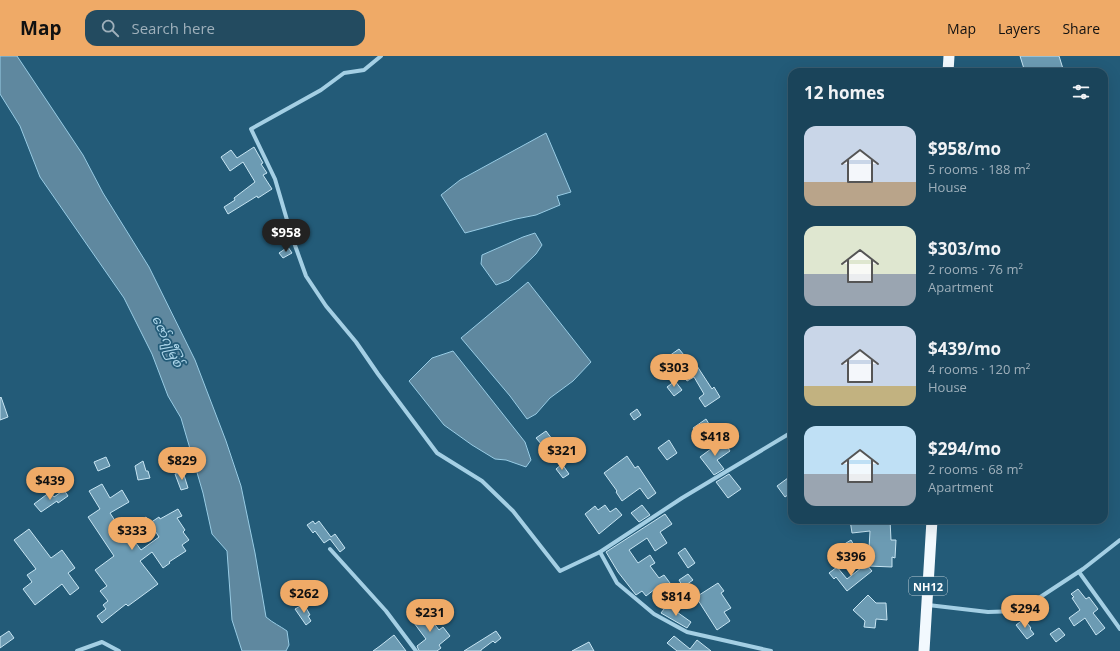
<!DOCTYPE html>
<meta charset="utf-8">
<style>
body{margin:0;font-family:"Open Sans","Noto Sans Myanmar",sans-serif;background:#234b60;color:#f1f3f6;height:100vh;display:flex;flex-direction:column;font-size:15px;white-space:nowrap}
*{box-sizing:border-box;margin:0}
p{font-size:13px;color:#9fb0bb}
.icon{flex:none;width:22px;height:22px;fill:none;stroke:currentColor;stroke-width:2;stroke-linecap:round;stroke-linejoin:round}
.map{position:relative;flex:1;overflow:hidden}
.sheet{position:absolute;left:788px;top:12px;width:320px;height:456px;display:flex;flex-direction:column;background:#1a445a;border-radius:12px;box-shadow:0 4px 16px #0002,0 0 0 1px #385c70}
.sheet>*{flex:none}
.price{position:absolute;translate:-50% -34px;padding:0 9px;border-radius:14px;background:#efaa67;color:#111;font-size:13px;line-height:26px;filter:drop-shadow(0 1px 2px #0008)}
.price::after{content:'';position:absolute;left:50%;top:24px;width:12px;height:9px;margin-left:-6px;background:inherit;clip-path:polygon(0 0,100% 0,50% 100%)}
.price.current{background:#222;color:#fff}
ul{padding:0;list-style:none}
li{display:flex;align-items:center;gap:12px;height:100px;padding:0 16px}
li span{display:grid;place-items:center;flex:none;width:112px;height:80px;border-radius:12px;color:#555}
li>.icon{margin-inline-start:auto}
span .icon{width:48px;height:48px;fill:#fffc;stroke-width:1}
li b{font-size:17px}
h2{display:flex;justify-content:space-between;align-items:center;height:48px;padding:0 16px;font-size:17px}
header{display:flex;align-items:center;gap:24px;box-sizing:border-box;height:56px;padding:0 20px;background:#efaa67;color:#111}
header strong{font-size:19px}
nav{display:flex;gap:22px;margin-inline-start:auto;font-size:14px}
.search{width:280px;height:36px;background:#234b60;display:flex;align-items:center;gap:10px;box-sizing:border-box;padding:0 14px;border-radius:12px;color:#9fb0bb;font-size:15px}
.map>svg:first-child{display:block}
</style>
<header>
<strong>Map</strong>
<div class="search"><svg class="icon" aria-label="search" viewBox="0 0 24 24"><circle cx="10" cy="10" r="6"/><path d="M15 15l6 6"/></svg>Search here</div>
<nav><a>Map</a><a>Layers</a><a>Share</a></nav>
</header>
<div class="map">
<svg width="1120" height="595" viewBox="0 0 1120 595">
<rect width="100%" height="100%" fill="#235b78"/>
<!-- water -->
<g fill="#5f889f" stroke="#98cce5">
<path d="M0,0H17L83,99L103,137L149,211L195,304L226,385L241,430L255,497L266,561C273,567 280,570 287,575L289,589L286,595H242L232,564L227,495L212,478L203,437L181,362L168,340L152,298L124,242L40,121L20,70L0,38Z"/>
<polygon points="546,77 571,136 557,140 560,149 536,159 516,163 465,177 441,139 460,124"/>
<polygon points="535,177 542,189 536,198 509,224 496,229 481,208 482,199 523,181"/>
<polygon points="528,226 591,306 573,325 550,342 536,358 527,363 510,340 461,282"/>
<polygon points="453,295 525,386 531,404 526,411 506,404 495,403 472,389 444,369 409,325 432,302"/>
</g>
<!-- building -->
<g fill="#6c9bb3" stroke="#c7e5f3">
<polygon points="1020,0 1059,0 1064,16 1025,16"/>
<polygon points="254,91 263,107 261,108 267,117 263,119 272,133 258,142 257,140 228,158 224,151 235,144 234,142 255,126 243,106 230,115 221,101 231,94 237,102"/>
<polygon points="288,191 292,197 283,202 279,197"/>
<polygon points="679,293 684,299 683,300 692,313 697,310 712,333 714,331 720,341 705,351 699,342 704,338 694,321 687,325 669,300"/>
<polygon points="675,325 682,334 674,340 667,331"/>
<polygon points="1,341 8,361 0,364 0,342"/>
<polygon points="637,353 641,359 634,364 630,358"/>
<polygon points="706,363 712,373 699,381 693,372"/>
<polygon points="546,375 558,391 551,395 545,387 542,389 536,382"/>
<polygon points="669,384 677,397 667,404 658,392"/>
<polygon points="723,384 730,395 717,404 724,413 714,419 700,401"/>
<polygon points="627,400 635,412 638,410 656,437 648,443 640,432 622,445 616,436 617,435 604,417"/>
<polygon points="106,401 110,410 98,415 94,406"/>
<polygon points="143,405 146,415 148,415 150,422 138,424 135,410"/>
<polygon points="562,408 569,418 563,422 556,413"/>
<polygon points="183,416 188,432 181,434 175,418"/>
<polygon points="729,418 741,433 728,442 716,426"/>
<polygon points="792,419 792,436 785,441 777,430"/>
<polygon points="102,428 110,442 122,434 129,446 110,457 123,477 146,461 152,470 133,483 141,494 159,481 150,467 159,461 160,463 178,453 182,460 177,462 185,474 183,476 189,484 182,489 186,495 169,506 170,507 163,512 152,496 140,505 158,528 128,550 126,548 102,567 97,560 106,553 103,549 108,545 100,535 107,530 95,514 114,500 88,461 100,453 89,435"/>
<polygon points="64,434 68,440 58,447 57,445 41,456 34,448 50,436 54,441"/>
<polygon points="605,449 610,456 616,452 622,459 599,478 585,458 595,450 598,454"/>
<polygon points="642,449 650,459 639,466 631,457"/>
<polygon points="665,458 672,468 660,476 667,487 655,495 647,482 629,494 638,507 650,499 655,507 650,510 659,522 664,519 670,527 657,536 655,533 646,540 642,535 636,539 618,516 606,496"/>
<polygon points="850,464 890,464 891,484 896,484 895,502 892,501 892,511 868,510 870,475 852,477"/>
<polygon points="313,465 315,468 319,465 331,481 335,478 345,492 340,496 330,483 324,487 315,475 313,477 307,469"/>
<polygon points="29,473 51,502 62,494 75,512 68,517 79,532 70,539 62,528 35,549 23,533 32,526 27,519 36,513 14,484"/>
<polygon points="851,484 855,491 843,499 838,492"/>
<polygon points="685,492 695,507 688,512 678,497"/>
<polygon points="866,508 872,515 847,535 836,521 834,523 829,517 837,511 847,523"/>
<polygon points="688,518 693,524 683,531 679,524"/>
<polygon points="718,527 724,535 721,537 731,552 724,556 730,565 717,574 696,541"/>
<polygon points="1078,533 1086,543 1089,541 1098,553 1093,557 1105,572 1096,579 1085,562 1074,570 1069,562 1080,554 1072,542 1074,541 1071,538"/>
<polygon points="868,539 876,547 886,547 887,564 876,563 875,572 864,571 865,565 853,554"/>
<polygon points="304,548 310,559 308,560 311,565 306,569 295,553"/>
<polygon points="667,549 691,566 687,572 661,557"/>
<polygon points="425,552 432,560 430,562 439,574 443,571 450,580 439,589 441,592 437,595 419,595 417,590 426,583 414,567 422,561 419,557"/>
<polygon points="1024,563 1031,572 1030,573 1034,578 1027,583 1016,569"/>
<polygon points="1059,572 1065,579 1056,586 1050,578"/>
<polygon points="9,575 14,582 0,592 0,581"/>
<polygon points="496,575 501,582 495,587 493,585 481,594 481,595 464,595"/>
<polygon points="394,579 406,595 373,595 380,590"/>
<polygon points="674,580 690,593 697,584 711,595 677,595 667,587"/>
<polygon points="589,586 594,595 572,595"/>
</g>
<g fill="none" stroke-linecap="round" stroke-linejoin="round">
<!-- minor -->
<g stroke="#a4cfe4" stroke-width="4">
<polyline points="381,0 364,14 344,17 321,34 251,73 275,123 292,181 306,220 326,250 356,286 378,318 437,397 482,425 513,455 560,515 600,496 682,442 792,376"/>
<polyline points="330,493 386,555 416,595"/>
<polyline points="600,496 617,527 654,558 687,576 771,595"/>
<polyline points="1079,516 1120,573"/>
<polyline points="928,549 988,556 1019,555 1083,513 1120,484"/>
<polyline points="77,595 102,586 119,595"/>
</g>
<!-- trunk -->
<g stroke="#f2f9fe" stroke-width="11">
<polyline points="948,16 949,0"/>
<polyline points="924,595 932,464"/>
</g>
</g>
<g text-anchor="middle" dominant-baseline="central" stroke-width="3.5" stroke-linejoin="round" paint-order="stroke">
<!-- shield labels -->
<rect fill="#235b78" stroke="#bdced6" stroke-width="1" x="909" y="521" width="38" height="18" rx="3"/>
<g font-size="11" font-weight="bold" fill="#fff">
<text x="928" y="530">NH12</text>
</g>
<!-- water labels -->
<g font-size="13" font-style="italic" fill="#afd8ec" stroke="#235b78">
<text transform="translate(168 285) rotate(65)">ဇော်ဂျီမြစ်</text>
</g>
</g>
</svg>
<b class="price current" style="left:286px;top:197px">$958</b>
<b class="price" style="left:674px;top:332px">$303</b>
<b class="price" style="left:715px;top:401px">$418</b>
<b class="price" style="left:562px;top:415px">$321</b>
<b class="price" style="left:182px;top:425px">$829</b>
<b class="price" style="left:50px;top:445px">$439</b>
<b class="price" style="left:132px;top:495px">$333</b>
<b class="price" style="left:851px;top:521px">$396</b>
<b class="price" style="left:304px;top:558px">$262</b>
<b class="price" style="left:676px;top:561px">$814</b>
<b class="price" style="left:1025px;top:573px">$294</b>
<b class="price" style="left:430px;top:577px">$231</b>
<section class="sheet">
<h2>12 homes<svg class="icon" aria-label="filters" viewBox="0 0 24 24"><path d="M4 7h16M4 17h16"/><circle cx="9" cy="7" r="2"/><circle cx="15" cy="17" r="2"/></svg></h2>
<ul>
<li><span style="background:linear-gradient(#c9d6e8 70%,#b9a48a 0)"><svg class="icon" aria-label="home" viewBox="0 0 24 24"><path d="M3 11l9-7 9 7M6 9v11h12V9"/></svg></span><div><b>$958/mo</b><p>5 rooms · 188 m²</p><p>House</p></div></li>
<li><span style="background:linear-gradient(#dfe7d0 60%,#9aa5b1 0)"><svg class="icon" aria-label="home" viewBox="0 0 24 24"><path d="M3 11l9-7 9 7M6 9v11h12V9"/></svg></span><div><b>$303/mo</b><p>2 rooms · 76 m²</p><p>Apartment</p></div></li>
<li><span style="background:linear-gradient(#c9d6e8 75%,#c2b280 0)"><svg class="icon" aria-label="home" viewBox="0 0 24 24"><path d="M3 11l9-7 9 7M6 9v11h12V9"/></svg></span><div><b>$439/mo</b><p>4 rooms · 120 m²</p><p>House</p></div></li>
<li><span style="background:linear-gradient(#bfe0f5 60%,#9aa5b1 0)"><svg class="icon" aria-label="home" viewBox="0 0 24 24"><path d="M3 11l9-7 9 7M6 9v11h12V9"/></svg></span><div><b>$294/mo</b><p>2 rooms · 68 m²</p><p>Apartment</p></div></li>
</ul>
</section>
</div>
